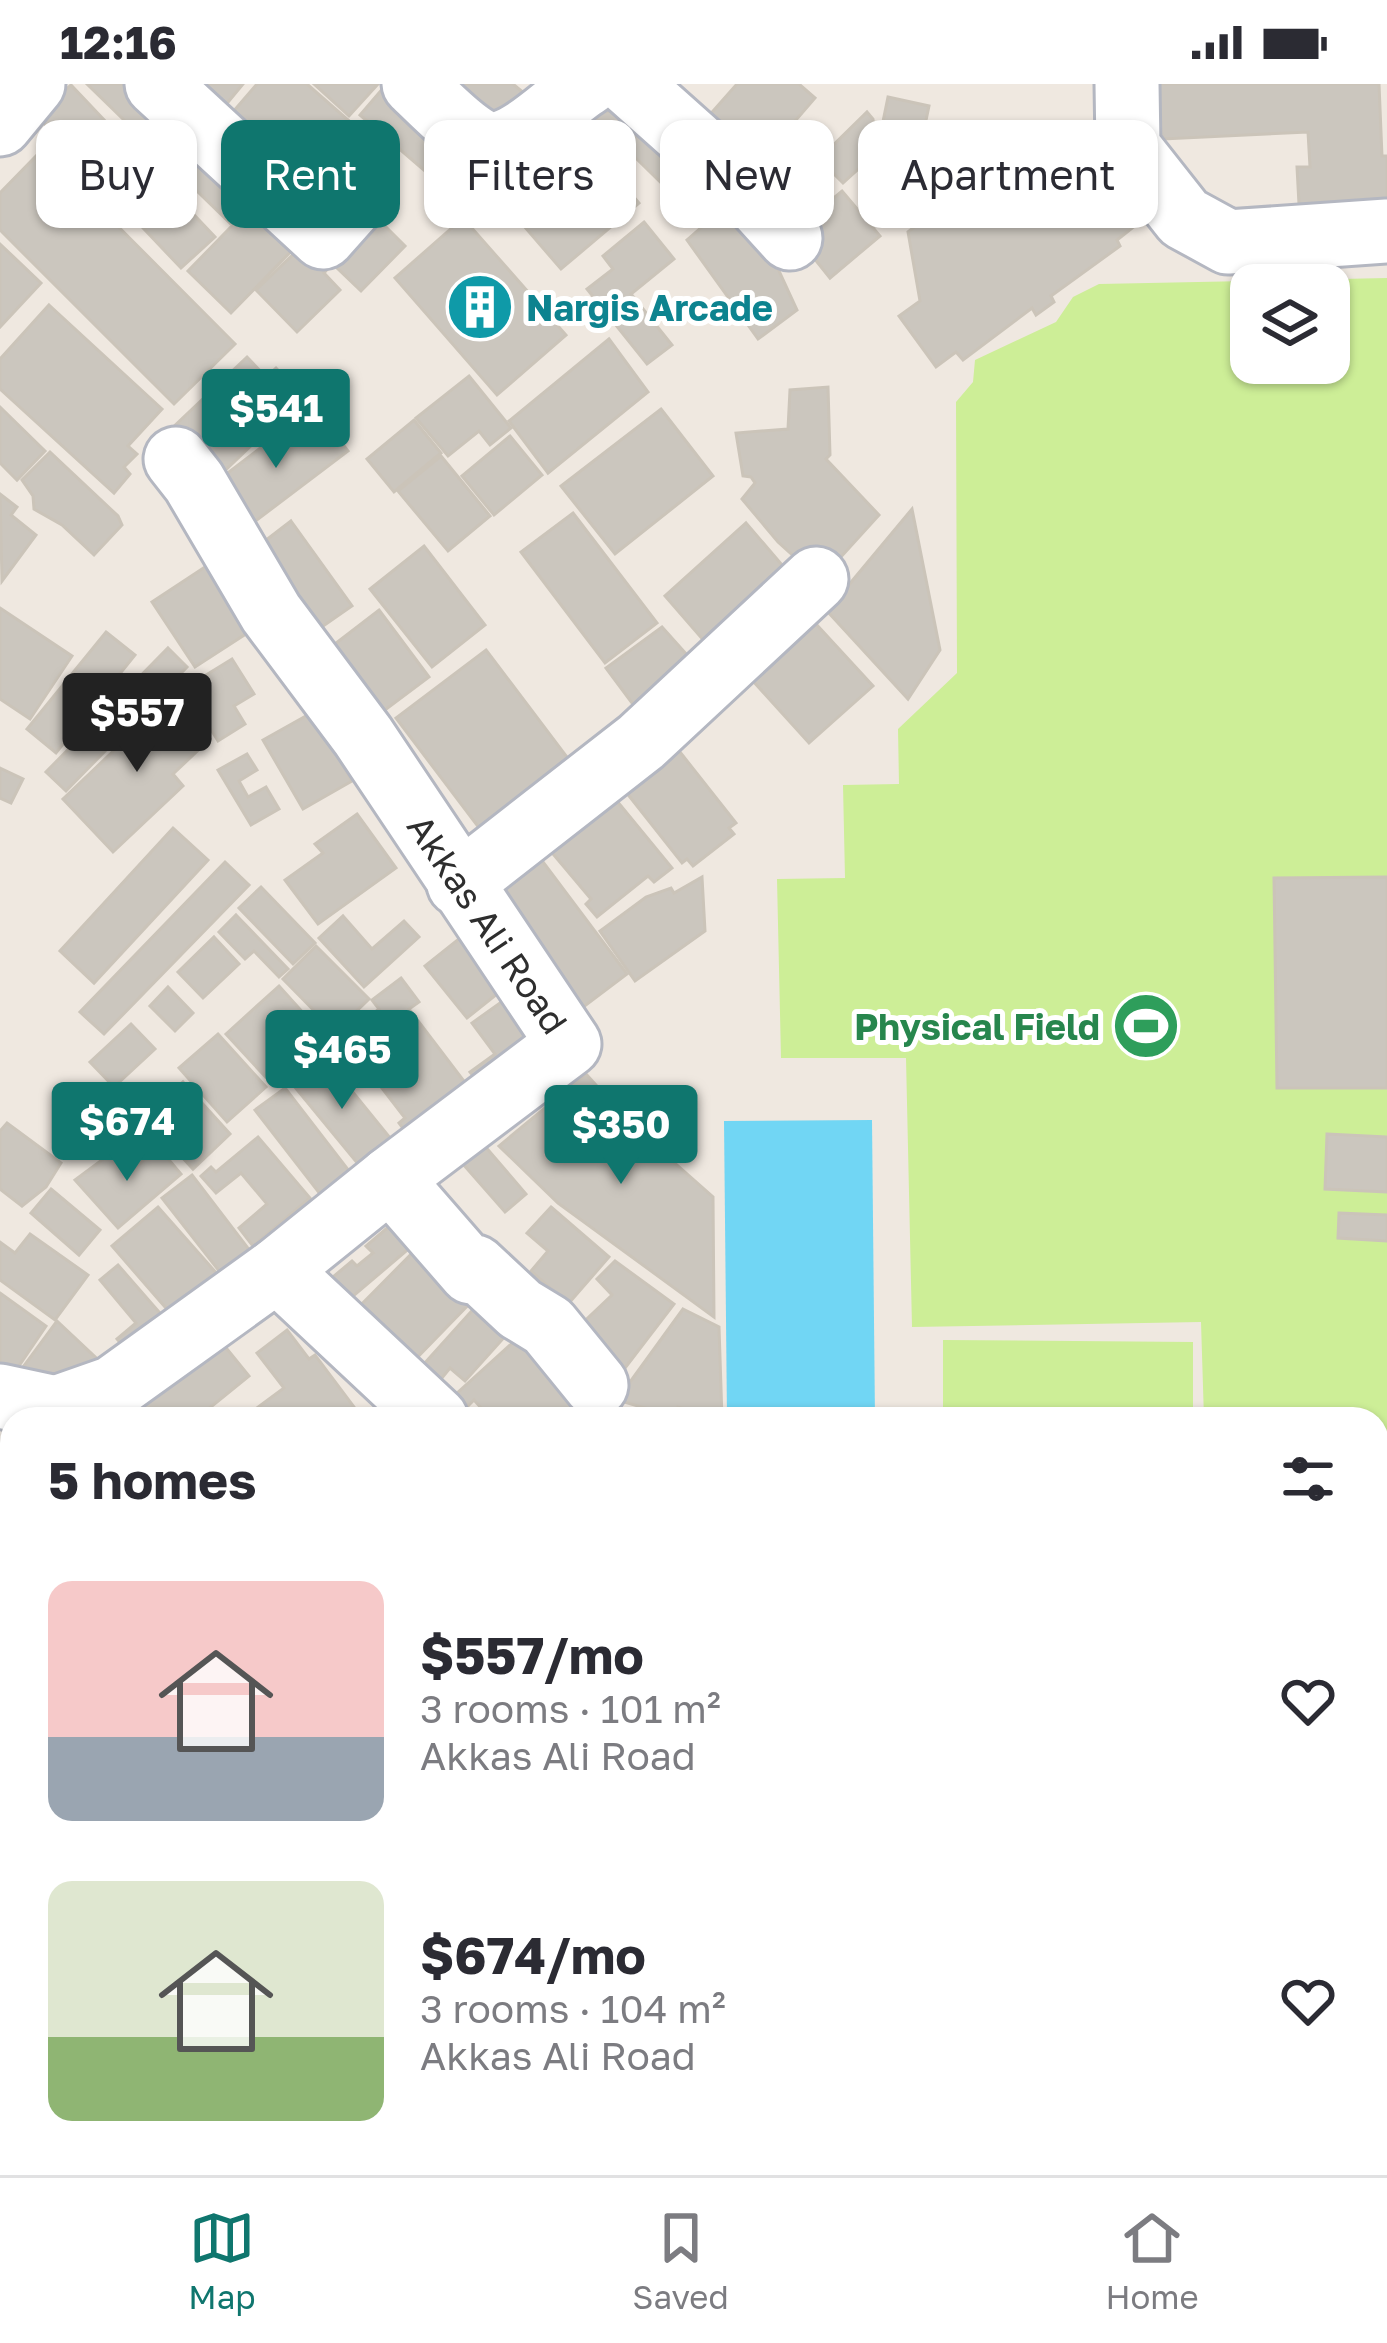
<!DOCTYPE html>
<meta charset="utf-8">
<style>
body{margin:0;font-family:"Golos Text",sans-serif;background:#f7f7f7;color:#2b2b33;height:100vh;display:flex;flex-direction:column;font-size:45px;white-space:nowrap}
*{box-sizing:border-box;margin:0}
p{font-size:39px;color:#7c7c81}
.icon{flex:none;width:66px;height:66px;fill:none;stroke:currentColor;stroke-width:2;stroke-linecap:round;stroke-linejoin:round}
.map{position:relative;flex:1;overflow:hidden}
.sheet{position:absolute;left:0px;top:1323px;width:1389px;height:768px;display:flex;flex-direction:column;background:#fff;border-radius:36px 36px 0 0;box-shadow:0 3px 9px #0004}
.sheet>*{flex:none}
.guide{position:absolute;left:36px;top:36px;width:1317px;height:108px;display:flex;gap:24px}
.controls{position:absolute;left:1230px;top:180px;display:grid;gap:24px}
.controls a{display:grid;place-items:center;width:120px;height:120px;border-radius:24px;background:#fff;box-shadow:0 3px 9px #0004;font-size:60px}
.price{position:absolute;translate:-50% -102px;padding:0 27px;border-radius:12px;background:#0f766e;color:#fff;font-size:39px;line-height:78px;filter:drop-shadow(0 3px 6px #0008)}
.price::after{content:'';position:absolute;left:50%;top:72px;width:36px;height:27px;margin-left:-18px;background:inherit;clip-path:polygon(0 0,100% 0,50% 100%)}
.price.selected{background:#222;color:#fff}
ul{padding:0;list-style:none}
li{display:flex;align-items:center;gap:36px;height:300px;padding:0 48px}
li span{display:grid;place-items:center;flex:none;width:336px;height:240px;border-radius:24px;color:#555}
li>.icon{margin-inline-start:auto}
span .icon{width:144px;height:144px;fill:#fffc;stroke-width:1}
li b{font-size:51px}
h2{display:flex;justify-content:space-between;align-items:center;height:144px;padding:0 48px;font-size:51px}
.tag{padding:0 42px;border-radius:24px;background:#fff;box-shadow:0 3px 9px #0004;font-size:42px;line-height:108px}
.tag.selected{background:#0f766e;color:#fff}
.status{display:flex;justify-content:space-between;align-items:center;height:84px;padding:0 60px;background:#fff;direction:ltr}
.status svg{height:33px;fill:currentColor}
.dock{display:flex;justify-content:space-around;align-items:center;height:168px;border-top:3px solid #e1e1e2;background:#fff;font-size:33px;color:#7c7c81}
.dock a{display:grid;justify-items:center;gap:6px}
.dock .selected{color:#0f766e}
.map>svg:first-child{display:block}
</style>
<div class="status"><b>12:16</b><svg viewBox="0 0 49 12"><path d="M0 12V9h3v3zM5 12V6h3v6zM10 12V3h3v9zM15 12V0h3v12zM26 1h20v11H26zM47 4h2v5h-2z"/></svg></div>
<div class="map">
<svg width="1387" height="2091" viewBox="0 0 1387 2091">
<rect width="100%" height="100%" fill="#efe8e0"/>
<!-- pitch -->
<g fill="#cdee97" fill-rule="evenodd">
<path d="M1387,194V1367L1377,1368V1335H1204L1201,1238L912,1243L906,974H781L777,795L845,794L843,701L899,700L898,645L957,589L956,318L973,298L975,276L1056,238L1073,213L1099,200ZM1251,201H1329V279H1251Z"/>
<polygon points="943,1256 1193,1258 1193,1335 943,1335"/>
</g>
<!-- water -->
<polygon fill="#71d6f4" points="872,1036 875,1335 727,1335 724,1037"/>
<!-- building -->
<g fill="#cbc6be" stroke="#cbc4b9" stroke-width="3">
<polygon points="87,0 141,0 256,111 230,139"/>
<polygon points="173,0 243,0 214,35"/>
<polygon points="257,0 307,0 364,50 305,118 219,44"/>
<polygon points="314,0 378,0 349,32"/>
<polygon points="432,0 513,0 525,10 491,50"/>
<polygon points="737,0 799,0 815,14 758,80 707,34"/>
<polygon points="1141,0 1379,0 1382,72 1387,72 1387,121 1300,139 1297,83 1310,83 1308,48 1143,56"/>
<polygon points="71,1 215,153 181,184 37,32"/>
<polygon points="384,3 450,60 426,88 360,31"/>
<polygon points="888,13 929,22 920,65 879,57"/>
<polygon points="636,25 756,137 797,226 758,255 687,156 704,141 590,29"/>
<polygon points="867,28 873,35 876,69 843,99 819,75"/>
<polygon points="571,39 639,119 561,185 486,98 543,48"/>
<polygon points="1036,48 1070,93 1082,87 1104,90 1141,137 1117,156 1120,162 1051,212 1054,218 1036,231 1032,224 963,276 956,268 936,283 899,232 920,217 908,148"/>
<polygon points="42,66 235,260 174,320 0,146 0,109"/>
<polygon points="842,107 880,152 830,194 793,148"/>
<polygon points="261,112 304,154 231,229 188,187"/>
<polygon points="463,134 566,251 497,311 395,194"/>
<polygon points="381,138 405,162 361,207 337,184"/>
<polygon points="644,138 674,175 631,210 672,261 647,280 587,205 613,185 603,172"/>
<polygon points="306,158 330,182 324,189 340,206 297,248 256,206"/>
<polygon points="0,160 41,199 0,243"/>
<polygon points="49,221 162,325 128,362 137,370 124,383 130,390 114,409 0,305 0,275"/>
<polygon points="609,255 648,308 548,389 509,337"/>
<polygon points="247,273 266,293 276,284 303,312 215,396 169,347"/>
<polygon points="469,292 511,344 490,361 479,347 448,372 416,334"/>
<polygon points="828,303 830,371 826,375 879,431 820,496 778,458 742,415 755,399 751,393 743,392 736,349 788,345 790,306"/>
<polygon points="0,323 45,367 17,396 0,379"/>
<polygon points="314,323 348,367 237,451 204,407"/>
<polygon points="661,325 713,392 615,470 561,402"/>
<polygon points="414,336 441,369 394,408 367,375"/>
<polygon points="510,352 542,391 494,431 462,392"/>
<polygon points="50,368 118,432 122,441 94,471 62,441 34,425 33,412 22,396"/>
<polygon points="441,372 490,432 448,467 398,407"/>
<polygon points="0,410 17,423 11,431 36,451 2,497"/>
<polygon points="912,425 940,566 908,615 827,527"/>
<polygon points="573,429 657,539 605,579 521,468"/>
<polygon points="291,437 352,522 303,556 261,460"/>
<polygon points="746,439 800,502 718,573 665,512"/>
<polygon points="424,462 485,541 432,583 370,505"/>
<polygon points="211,479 255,544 195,583 152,518"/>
<polygon points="0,524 72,572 30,635 0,615"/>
<polygon points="379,526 429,593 377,632 327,566"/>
<polygon points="816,540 873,602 809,659 753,597"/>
<polygon points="662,543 697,582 641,631 606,584"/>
<polygon points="106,548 135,571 56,669 27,645"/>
<polygon points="168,564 187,583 66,707 46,688"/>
<polygon points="486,566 585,697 495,765 396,634"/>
<polygon points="232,575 254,610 234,622 245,640 218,657 185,604"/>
<polygon points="170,613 210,655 173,690 183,702 113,768 63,715"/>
<polygon points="313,628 352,697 303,725 263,656"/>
<polygon points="676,663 736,739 729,744 734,750 693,782 687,775 682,779 622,703"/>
<polygon points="247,670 257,686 239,697 248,713 266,703 279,725 251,741 218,686"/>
<polygon points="0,684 23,695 11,719 0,714"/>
<polygon points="612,711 672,784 654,798 648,792 597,833 586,820 591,815 548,764"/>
<polygon points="357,730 396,784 318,840 285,796 323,769 315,760"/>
<polygon points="173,744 208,776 94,899 60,867"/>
<polygon points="540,774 627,890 578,927 486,815"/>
<polygon points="225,778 249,801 104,950 80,928"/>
<polygon points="702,793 705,847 635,897 600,847 646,813 671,804 674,809"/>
<polygon points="1387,793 1387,1004 1277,1004 1274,794"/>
<polygon points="261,803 315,859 293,880 239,824"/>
<polygon points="236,831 288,885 279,893 254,867 245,875 219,848"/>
<polygon points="343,832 372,865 404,837 419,853 364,903 319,854"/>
<polygon points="214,853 239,880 203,914 178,888"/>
<polygon points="460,854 502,906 467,934 425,882"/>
<polygon points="316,862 369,915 335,948 283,895"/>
<polygon points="401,894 419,918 409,925 470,1005 414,1059 399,1039 405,1034 365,982 358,987 336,958 379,925 372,916"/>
<polygon points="279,902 324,952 272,1000 226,950"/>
<polygon points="168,903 193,929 175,947 150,922"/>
<polygon points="507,914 546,965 487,1009 470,988 495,970 472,939"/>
<polygon points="131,940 155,965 114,1003 90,978"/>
<polygon points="218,950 266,1003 227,1038 179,984"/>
<polygon points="321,969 395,1060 363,1086 289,996"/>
<polygon points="586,990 634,1043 713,1113 714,1233 558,1119 499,1062"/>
<polygon points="183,998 230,1050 193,1085 145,1033"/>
<polygon points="285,1004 356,1096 327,1119 255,1026"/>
<polygon points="7,1039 61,1079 46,1103 22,1122 0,1105 0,1047"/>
<polygon points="1327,1050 1387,1053 1387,1108 1325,1105"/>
<polygon points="258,1053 310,1114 253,1162 239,1144 267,1120 241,1089 216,1109 201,1092 211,1083 216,1088"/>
<polygon points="477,1053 526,1110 505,1128 456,1072"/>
<polygon points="158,1063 181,1090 118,1144 75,1096 114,1067 131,1087"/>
<polygon points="192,1091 263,1184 234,1206 162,1114"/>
<polygon points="51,1105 100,1146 79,1171 31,1129"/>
<polygon points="158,1123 226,1200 185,1246 112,1162"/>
<polygon points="551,1123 609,1173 568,1220 531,1187 548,1167 527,1149"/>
<polygon points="1339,1129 1387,1131 1387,1157 1338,1154"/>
<polygon points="400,1133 419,1156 345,1219 327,1198 352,1177 357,1182 373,1169 366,1162"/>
<polygon points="30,1150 88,1191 55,1236 0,1196 0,1158 15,1169"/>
<polygon points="430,1151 479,1210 403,1288 348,1234"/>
<polygon points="615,1177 674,1220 609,1305 571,1250 612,1211 597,1195"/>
<polygon points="118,1181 173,1244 135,1276 117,1255 136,1239 100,1196"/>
<polygon points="0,1209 46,1242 8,1298 0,1294"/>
<polygon points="486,1211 517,1239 465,1297 450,1284 441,1295 424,1280"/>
<polygon points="683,1225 719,1243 722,1335 678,1323 676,1333 617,1316"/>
<polygon points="57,1237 109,1286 12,1298"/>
<polygon points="530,1243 598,1316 578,1335 491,1335 474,1316 468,1322 456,1310"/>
<polygon points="287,1246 309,1275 315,1271 363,1335 242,1335 284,1304 257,1269"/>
<polygon points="214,1249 249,1292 196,1335 132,1335 127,1330"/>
<polygon points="12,1395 12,1425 0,1432 0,1402"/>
<polygon points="12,1435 12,1474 0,1457 0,1442"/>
<polygon points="1377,1464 1387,1465 1383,1626 1377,1626"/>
<polygon points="8,1485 12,1491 12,1526 0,1537 0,1492"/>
<polygon points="12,1538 12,1664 6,1675 0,1668 0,1541 3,1545"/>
<polygon points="1377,1764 1387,1764 1387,1915 1377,1918"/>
<polygon points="0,1831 12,1832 9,1871 0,1870"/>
<polygon points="0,1876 11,1878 3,1927 0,1926"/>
<polygon points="0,1936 12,1937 4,2021 0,2021"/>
<polygon points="1377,1984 1387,1984 1387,2091 1375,2091"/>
<polygon points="20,2079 277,2079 277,2085 238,2083 238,2091 184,2090 184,2084 118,2082 118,2091 73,2090 73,2082"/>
<rect x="321" y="2079" width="42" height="12"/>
<polygon points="719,2079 730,2079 741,2091 707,2091"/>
<rect x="814" y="2079" width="41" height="12"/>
<rect x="865" y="2079" width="71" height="12"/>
<rect x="1243" y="2079" width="60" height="12"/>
</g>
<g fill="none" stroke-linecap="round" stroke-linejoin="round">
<defs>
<g id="minor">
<polyline points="157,0 323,153 355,117"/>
<path d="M414,0C429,14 470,57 489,60C517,64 563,14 587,0"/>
<polyline points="629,0 740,99 790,154"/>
<polyline points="1127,0 1128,63 1184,134 1228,158 1387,147"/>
<polyline points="0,40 33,0"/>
<polyline points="459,800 641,658 816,495"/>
<polyline points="390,1095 471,1188 475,1183 520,1225 548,1242 596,1301"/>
<polyline points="277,1186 436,1335"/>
<polyline points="0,1312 56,1324"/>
<polyline points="56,1324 113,1304 277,1186 390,1095 569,960 363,652 271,529 194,398 176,375"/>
<polyline points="1377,1676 1387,1676"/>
</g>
</defs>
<!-- minor casing -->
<use href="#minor" stroke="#b4b7c1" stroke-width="69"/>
<!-- minor -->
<use href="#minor" stroke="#fff" stroke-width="63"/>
</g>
<!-- icons -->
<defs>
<symbol id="building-disc" viewBox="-11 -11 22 22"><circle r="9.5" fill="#0f9aa8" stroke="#fff"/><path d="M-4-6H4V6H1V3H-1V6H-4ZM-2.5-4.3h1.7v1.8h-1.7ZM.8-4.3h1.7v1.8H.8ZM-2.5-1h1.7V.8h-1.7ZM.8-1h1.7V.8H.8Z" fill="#fff"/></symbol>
<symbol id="stadium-disc" viewBox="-11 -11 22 22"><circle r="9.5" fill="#2e9e5b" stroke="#fff"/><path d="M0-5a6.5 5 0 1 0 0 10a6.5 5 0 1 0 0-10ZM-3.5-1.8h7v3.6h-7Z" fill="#fff"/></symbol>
</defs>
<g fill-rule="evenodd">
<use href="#building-disc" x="442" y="185" width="76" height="76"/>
<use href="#stadium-disc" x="1108" y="904" width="76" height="76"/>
</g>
<g text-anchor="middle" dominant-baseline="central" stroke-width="10" stroke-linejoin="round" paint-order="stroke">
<!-- culture labels -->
<g font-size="36" font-weight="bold" fill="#0d838f" stroke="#fff" text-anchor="start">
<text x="526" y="223">Nargis Arcade</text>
</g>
<!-- street labels -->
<g font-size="36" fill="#2e2e2e" stroke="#fff">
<text transform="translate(488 840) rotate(56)">Akkas Ali Road</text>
</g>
<!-- leisure labels -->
<g font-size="36" font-weight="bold" fill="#27864d" stroke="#fff" text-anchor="end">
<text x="1100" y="942">Physical Field</text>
</g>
</g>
</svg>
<div class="controls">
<a><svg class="icon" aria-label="layers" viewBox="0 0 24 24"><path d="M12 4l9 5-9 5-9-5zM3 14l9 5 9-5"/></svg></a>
</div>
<b class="price" style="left:276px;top:387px">$541</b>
<b class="price selected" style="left:137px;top:691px">$557</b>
<b class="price" style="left:342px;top:1028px">$465</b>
<b class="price" style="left:127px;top:1100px">$674</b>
<b class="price" style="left:621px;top:1103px">$350</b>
<div class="guide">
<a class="tag">Buy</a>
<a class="tag selected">Rent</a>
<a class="tag">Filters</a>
<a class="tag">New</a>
<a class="tag">Apartment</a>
</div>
<section class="sheet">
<h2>5 homes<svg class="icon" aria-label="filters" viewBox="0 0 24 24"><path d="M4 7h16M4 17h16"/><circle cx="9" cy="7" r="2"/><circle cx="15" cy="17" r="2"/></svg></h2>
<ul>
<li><span style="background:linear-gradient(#f6c9c9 65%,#9aa5b1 0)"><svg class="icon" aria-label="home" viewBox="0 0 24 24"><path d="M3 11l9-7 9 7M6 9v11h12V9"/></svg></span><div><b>$557/mo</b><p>3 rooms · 101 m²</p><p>Akkas Ali Road</p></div><svg class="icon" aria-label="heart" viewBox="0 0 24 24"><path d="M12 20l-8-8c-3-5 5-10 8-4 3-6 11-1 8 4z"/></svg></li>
<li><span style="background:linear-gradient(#dfe7d0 65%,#8fb573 0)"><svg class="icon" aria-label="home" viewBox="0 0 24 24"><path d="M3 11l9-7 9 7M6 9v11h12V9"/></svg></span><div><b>$674/mo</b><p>3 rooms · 104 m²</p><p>Akkas Ali Road</p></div><svg class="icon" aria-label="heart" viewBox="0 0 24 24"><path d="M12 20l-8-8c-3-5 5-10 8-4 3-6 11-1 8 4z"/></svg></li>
</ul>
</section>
</div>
<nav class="dock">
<a class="selected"><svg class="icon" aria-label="map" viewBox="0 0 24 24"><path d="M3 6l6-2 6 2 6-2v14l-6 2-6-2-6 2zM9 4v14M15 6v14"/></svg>Map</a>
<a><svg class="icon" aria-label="saved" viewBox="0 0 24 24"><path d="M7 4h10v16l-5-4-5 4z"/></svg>Saved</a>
<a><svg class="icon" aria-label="home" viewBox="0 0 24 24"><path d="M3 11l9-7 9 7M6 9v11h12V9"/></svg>Home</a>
</nav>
